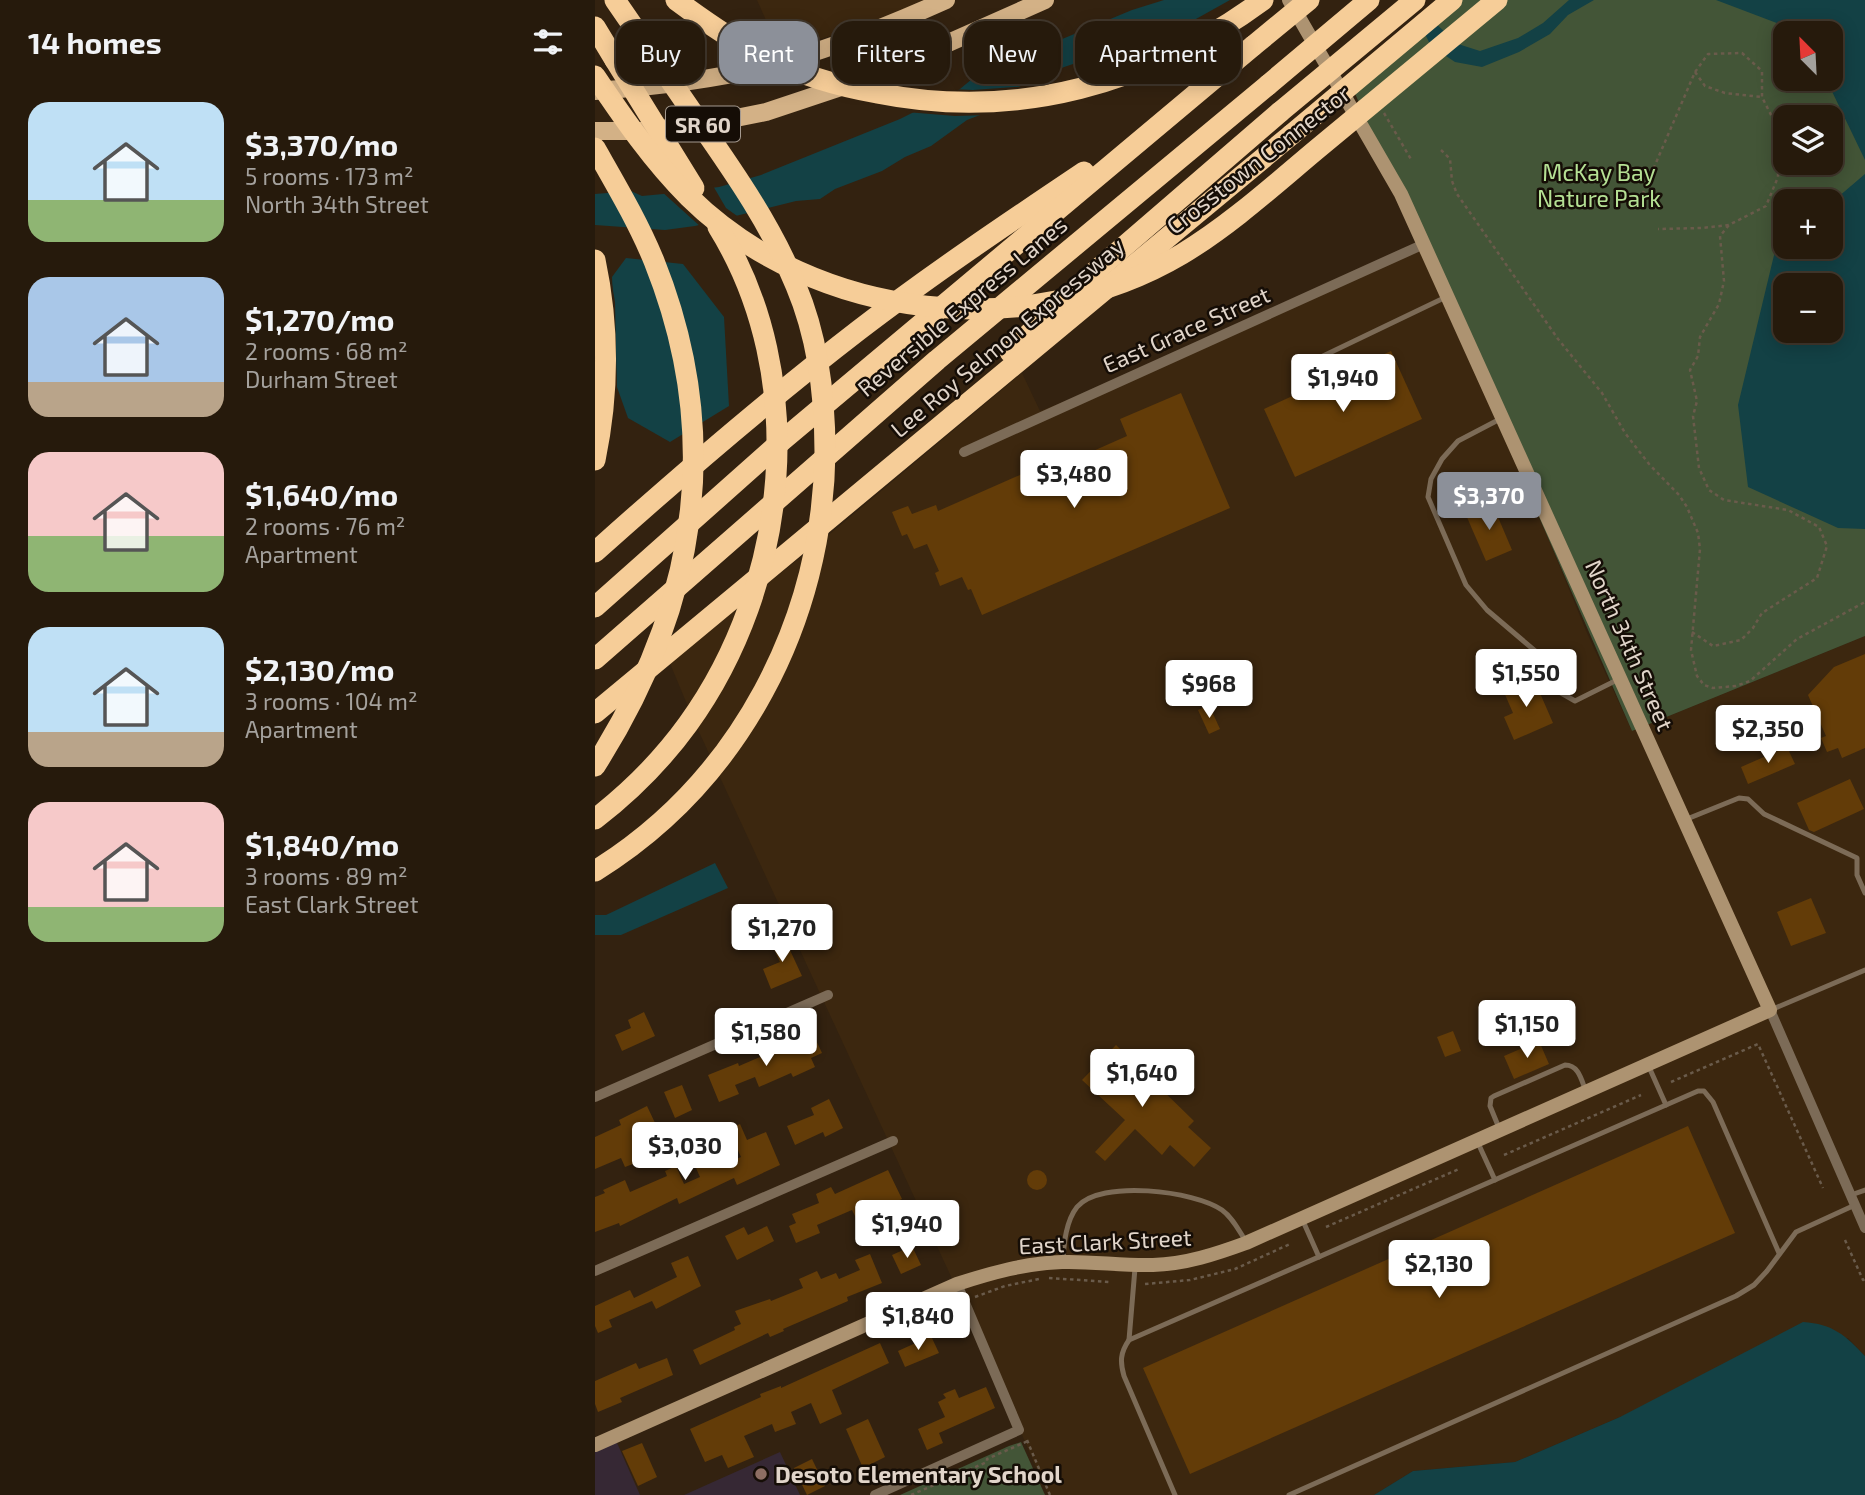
<!DOCTYPE html>
<meta charset="utf-8">
<style>
body{margin:0;font-family:"Exo 2",sans-serif;background:#32271a;color:#f1f3f6;height:100vh;display:flex;flex-direction:column;font-size:26px;white-space:nowrap}
*{box-sizing:border-box;margin:0}
p{font-size:23px;color:#a4a19d}
.icon{flex:none;width:38px;height:38px;fill:none;stroke:currentColor;stroke-width:2;stroke-linecap:round;stroke-linejoin:round}
.map{position:relative;flex:1;overflow:hidden}
.drawer{display:flex;flex-direction:column;background:#261a0c;width:595px}
.drawer>*{flex:none}
.banner{position:absolute;left:21px;top:21px;width:665px;height:63px;display:flex;gap:14px}
.needle{width:46px;rotate:336deg}
.controls{position:absolute;left:1178px;top:21px;display:grid;gap:14px}
.controls a{display:grid;place-items:center;width:70px;height:70px;border-radius:14px;background:#261a0c;box-shadow:0 4px 18px #0003,0 0 0 2px #42382d;font-size:35px}
.price{position:absolute;translate:-50% -60px;padding:0 16px;border-radius:7px;background:#fff;color:#222;font-size:23px;line-height:46px;filter:drop-shadow(0 2px 4px #0008)}
.price::after{content:'';position:absolute;left:50%;top:42px;width:21px;height:16px;margin-left:-10px;background:inherit;clip-path:polygon(0 0,100% 0,50% 100%)}
.price.active{background:#8c9099;color:#fff}
ul{padding:0;list-style:none}
li{display:flex;align-items:center;gap:21px;height:175px;padding:0 28px}
li span{display:grid;place-items:center;flex:none;width:196px;height:140px;border-radius:21px;color:#555}
li>.icon{margin-inline-start:auto}
span .icon{width:84px;height:84px;fill:#fffc;stroke-width:1}
li b{font-size:30px}
h2{display:flex;justify-content:space-between;align-items:center;height:84px;padding:0 28px;font-size:30px}
.chip{padding:0 24px;border-radius:21px;background:#261a0c;box-shadow:0 4px 18px #0003,0 0 0 2px #42382d;font-size:24px;line-height:63px}
.chip.active{background:#8c9099;color:#fff}
main{display:flex;flex:1;min-height:0}
.map>svg:first-child{display:block}
</style>
<main>
<section class="drawer">
<h2>14 homes<svg class="icon" aria-label="filters" viewBox="0 0 24 24"><path d="M4 7h16M4 17h16"/><circle cx="9" cy="7" r="2"/><circle cx="15" cy="17" r="2"/></svg></h2>
<ul>
<li><span style="background:linear-gradient(#bfe0f5 70%,#8fb573 0)"><svg class="icon" aria-label="home" viewBox="0 0 24 24"><path d="M3 11l9-7 9 7M6 9v11h12V9"/></svg></span><div><b>$3,370/mo</b><p>5 rooms · 173 m²</p><p>North 34th Street</p></div></li>
<li><span style="background:linear-gradient(#a9c7e8 75%,#b9a48a 0)"><svg class="icon" aria-label="home" viewBox="0 0 24 24"><path d="M3 11l9-7 9 7M6 9v11h12V9"/></svg></span><div><b>$1,270/mo</b><p>2 rooms · 68 m²</p><p>Durham Street</p></div></li>
<li><span style="background:linear-gradient(#f6c9c9 60%,#8fb573 0)"><svg class="icon" aria-label="home" viewBox="0 0 24 24"><path d="M3 11l9-7 9 7M6 9v11h12V9"/></svg></span><div><b>$1,640/mo</b><p>2 rooms · 76 m²</p><p>Apartment</p></div></li>
<li><span style="background:linear-gradient(#bfe0f5 75%,#b9a48a 0)"><svg class="icon" aria-label="home" viewBox="0 0 24 24"><path d="M3 11l9-7 9 7M6 9v11h12V9"/></svg></span><div><b>$2,130/mo</b><p>3 rooms · 104 m²</p><p>Apartment</p></div></li>
<li><span style="background:linear-gradient(#f6c9c9 75%,#8fb573 0)"><svg class="icon" aria-label="home" viewBox="0 0 24 24"><path d="M3 11l9-7 9 7M6 9v11h12V9"/></svg></span><div><b>$1,840/mo</b><p>3 rooms · 89 m²</p><p>East Clark Street</p></div></li>
</ul>
</section>
<div class="map">
<svg width="1270" height="1495" viewBox="0 0 1270 1495">
<rect width="100%" height="100%" fill="#332210"/>
<!-- built -->
<g fill="#3c270f">
<polygon points="162,0 348,0 185,52"/>
<polygon points="833,246 992,633 1037,731 1270,636 1270,1356 1253,1338 1025,1417 920,1462 818,1471 779,1495 453,1495 397,1365 99,721 74,661 230,538 427,373 445,411 506,387"/>
</g>
<!-- education -->
<g fill="#362834">
<polygon points="19,1436 45,1495 0,1495 0,1444"/>
<polygon points="185,1452 205,1495 89,1495"/>
</g>
<!-- green -->
<g fill="#435537" fill-rule="evenodd">
<path d="M856,0H1270V636L1037,731L755,82ZM1190,33H1236V79H1190ZM1190,117H1236V163H1190ZM1190,201H1236V247H1190ZM1190,285H1236V331H1190Z"/>
<polygon points="426,1442 450,1495 305,1495 414,1446"/>
</g>
<!-- water -->
<g fill="#134145" fill-rule="evenodd">
<polygon points="569,0 635,0 592,24 571,30 555,43 532,51 517,53 496,62 478,64 440,77 408,97 393,112 372,120 336,146 310,157 287,171 240,189 225,199 201,201 100,226 70,230 0,225 0,194 36,191 47,196 68,194 124,187 166,175 305,119 365,89 377,79 393,74 419,59 537,10"/>
<polygon points="974,0 999,0 973,15 955,34 924,52 887,67 860,62 836,46 830,34 838,21 863,44 885,51 923,38 948,23"/>
<polygon points="1121,0 1270,0 1270,160 1231,79 1236,79 1236,33 1208,33"/>
<path d="M1270,174V529L1243,528L1153,487L1143,405L1180,251L1190,242V247H1236V203ZM1236,285V331H1190V285Z"/>
<polygon points="31,258 88,264 129,317 134,406 75,442 33,418 22,387 17,277"/>
<polygon points="120,863 133,888 26,935 0,935 0,915 11,915"/>
<path d="M1208,1322C1238,1324 1250,1335 1270,1356V1495H779L818,1471L920,1462L1025,1417Z"/>
</g>
<!-- pier -->
<g fill="#332210">
<polygon points="434,86 410,100 395,115 360,116 311,112 357,89 378,90"/>
<polygon points="117,184 131,208 145,218 107,228 66,191"/>
<polygon points="15,273 20,302 22,397 19,387 13,277"/>
</g>
<!-- building -->
<g fill="#633c08">
<polygon points="796,351 827,419 700,477 669,409"/>
<polygon points="586,393 635,508 387,615 376,589 373,590 367,577 345,586 340,573 344,571 332,544 319,549 312,534 307,536 297,512 313,506 317,514 341,505 343,511 459,460 462,467 532,436 525,419"/>
<polygon points="897,503 917,550 891,561 871,515"/>
<polygon points="1270,654 1270,748 1247,758 1243,748 1232,752 1226,738 1231,736 1213,695 1239,667"/>
<polygon points="938,677 958,723 919,740 909,717 918,713 908,690"/>
<polygon points="614,705 625,729 614,734 603,710"/>
<polygon points="1192,747 1200,764 1153,784 1146,767"/>
<polygon points="1255,779 1269,809 1219,832 1214,830 1202,803"/>
<polygon points="1216,898 1231,933 1196,946 1182,912"/>
<polygon points="187,933 207,976 176,989 168,969 185,962 174,939"/>
<polygon points="49,1012 60,1036 27,1051 20,1035 36,1028 33,1020"/>
<polygon points="858,1031 866,1051 850,1057 842,1037"/>
<polygon points="219,1036 227,1053 216,1058 220,1067 198,1077 196,1073 164,1087 160,1077 140,1085 144,1094 124,1102 113,1075 143,1063 144,1066 179,1051 180,1054"/>
<polygon points="944,1041 954,1064 919,1079 909,1056"/>
<polygon points="521,1045 599,1121 593,1127 616,1148 599,1167 575,1145 567,1155 540,1129 510,1161 500,1152 530,1120 487,1080"/>
<polygon points="87,1085 97,1110 80,1118 69,1092"/>
<polygon points="234,1099 248,1128 230,1137 228,1132 200,1145 192,1126 219,1115 216,1108"/>
<polygon points="52,1106 61,1125 48,1131 59,1156 30,1167 26,1158 0,1169 0,1137 26,1125 24,1120"/>
<polygon points="145,1124 152,1140 171,1132 185,1165 142,1185 139,1178 84,1204 82,1198 25,1226 24,1223 0,1232 0,1197 10,1193 8,1190 30,1180 35,1192 72,1176 70,1171 81,1166 89,1184 105,1177 101,1168 121,1159 125,1166 146,1157 133,1129"/>
<polygon points="1093,1126 1140,1233 595,1474 548,1368"/>
<circle cx="442" cy="1180" r="10"/>
<polygon points="293,1170 307,1199 262,1220 257,1210 222,1225 225,1233 201,1243 194,1226 201,1223 197,1214 224,1203 221,1194 236,1187 240,1194"/>
<polygon points="172,1226 179,1241 142,1260 130,1236 149,1227 153,1235"/>
<polygon points="317,1246 326,1265 306,1274 297,1255"/>
<polygon points="275,1254 287,1283 252,1297 253,1301 188,1329 189,1331 175,1337 173,1333 105,1365 98,1350 140,1330 139,1327 146,1324 140,1311 175,1299 176,1301 208,1288 204,1279 222,1271 226,1279 241,1273 244,1279 265,1270 260,1260"/>
<polygon points="93,1256 106,1286 61,1309 57,1301 14,1320 17,1327 3,1333 0,1326 0,1306 35,1290 39,1298 82,1277 76,1263"/>
<polygon points="359,1315 366,1331 349,1338 342,1322"/>
<polygon points="336,1336 344,1353 310,1367 303,1351"/>
<polygon points="285,1343 294,1363 237,1390 247,1414 225,1424 216,1403 196,1412 201,1424 180,1432 177,1424 149,1436 159,1457 133,1468 127,1455 110,1462 95,1429 166,1397 165,1394 186,1386 186,1388"/>
<polygon points="72,1358 78,1375 25,1398 27,1402 3,1412 0,1404 0,1381 41,1363 44,1369"/>
<polygon points="391,1387 400,1408 344,1433 348,1443 332,1450 323,1429 350,1417 343,1402 351,1398 348,1394 360,1389 364,1398"/>
<polygon points="273,1419 290,1457 268,1468 251,1429"/>
<polygon points="47,1443 62,1477 43,1486 27,1451"/>
<polygon points="217,1459 230,1486 212,1495 199,1468"/>
</g>
<g fill="none" stroke-linecap="round" stroke-linejoin="round">
<!-- path -->
<g stroke="#6a5b4b" stroke-width="2.5" stroke-dasharray="3.5 3.5" stroke-linecap="butt">
<polyline points="1100,72 1110,86 1130,93 1167,97"/>
<polyline points="789,113 817,161"/>
<polyline points="846,150 855,159 857,181 862,194 963,339 1007,393 1030,433 1054,464 1084,495 1092,507 1103,533 1105,549 1096,650 1102,676 1109,685 1118,688 1141,686 1155,681 1202,639 1270,602"/>
<polyline points="1042,207 1100,72 1113,54 1147,53 1167,71 1167,97 1183,129 1183,177 1171,206 1134,225 1107,228 1063,229"/>
<polyline points="1097,632 1118,646 1146,640 1158,628 1167,613 1222,578 1232,546 1224,527 1193,510 1129,500 1114,490 1104,468 1098,416 1102,401 1095,370 1103,356 1105,337 1124,304 1129,281 1125,236 1134,225"/>
<polyline points="1076,1082 1163,1044 1228,1188"/>
<polyline points="909,1155 1046,1095"/>
<polyline points="731,1227 864,1169"/>
<polyline points="1250,1240 1268,1280 1270,1279"/>
<polyline points="454,1278 515,1282"/>
<polyline points="550,1284 595,1280 640,1269 695,1244"/>
<polyline points="380,1297 410,1286 444,1279"/>
<polyline points="432,1440 455,1495"/>
<polyline points="316,1495 392,1462 392,1459 433,1441"/>
</g>
<!-- lane -->
<g stroke="#7c6b57" stroke-width="5">
<polyline points="728,356 851,297"/>
<polyline points="907,418 863,441 847,459 836,479 833,497 871,585 892,610 945,655 959,689 980,701 1022,680"/>
<polyline points="1092,819 1144,798 1153,799 1169,814 1262,858 1262,875 1270,893"/>
<polyline points="1178,1009 1270,970"/>
<polyline points="1054,1067 1071,1105"/>
<path d="M904,1128L895,1106L896,1098L899,1096L970,1065C983,1065 986,1078 990,1089"/>
<polyline points="883,1143 900,1180"/>
<polyline points="1256,1195 1270,1190"/>
<polyline points="708,1221 724,1257"/>
<path d="M468,1259C469,1243 471,1221 482,1207C505,1179 600,1191 627,1210C637,1217 643,1229 650,1240"/>
<polyline points="534,1340 540,1268"/>
<path d="M580,1495L529,1376C525,1362 525,1353 534,1340L1103,1091H1109L1118,1102L1184,1253"/>
<polyline points="694,1495 1141,1296 1159,1285 1172,1271 1201,1232 1260,1205"/>
</g>
<!-- street -->
<g stroke="#7c6b57" stroke-width="10">
<polyline points="369,452 829,244"/>
<polyline points="1175,1010 1270,1228"/>
<polyline points="0,1097 233,995"/>
<polyline points="0,1271 298,1141"/>
<polyline points="280,1495 424,1430 362,1284"/>
</g>
<!-- secondary -->
<path stroke="#ad9371" stroke-width="14" d="M0,1445L362,1284C396,1273 431,1263 467,1262C497,1261 528,1266 558,1265C591,1264 621,1254 651,1243L1175,1010L806,194L694,0"/>
<!-- primary -->
<g stroke="#d3b186" stroke-width="18">
<path d="M0,91C55,87 111,81 165,68C229,52 291,27 351,0"/>
<polyline points="0,131 53,131 136,119 171,112 279,76 450,0"/>
</g>
<!-- highway -->
<g stroke="#f6cd98" stroke-width="21">
<polyline points="0,27 20,60"/>
<path d="M0,260C14,326 14,393 0,460"/>
<polyline points="415,352 496,275 685,112"/>
<path d="M0,552C86,475 173,400 264,330C337,274 413,223 489,172"/>
<polyline points="0,607 189,439 658,46"/>
<polyline points="0,659 342,360 673,85"/>
<polyline points="0,713 696,135"/>
</g>
<!-- highway-bridge -->
<g stroke="#f6cd98" stroke-width="21">
<path d="M81,0C108,20 136,40 166,55C202,74 242,86 282,93C422,121 554,84 668,0"/>
<polyline points="658,46 714,0"/>
<polyline points="20,60 99,188"/>
<path d="M0,76C29,119 58,161 94,197C221,322 435,344 587,254C635,225 678,186 721,150C781,100 842,50 902,0"/>
<polyline points="673,85 774,0"/>
<polyline points="685,112 820,0"/>
<polyline points="696,135 857,0"/>
<path d="M0,148C21,185 43,222 59,261C130,438 101,608 0,766"/>
<path d="M0,819C35,792 67,760 93,724C194,584 216,377 123,227"/>
<path d="M0,871C145,781 228,621 230,452C230,396 223,338 201,286C177,227 141,175 104,122C76,82 48,41 20,0"/>
</g>
</g>
<!-- markers -->
<circle fill="#8d6e63" stroke="#150d06" stroke-width="2.5" cx="166" cy="1474" r="7"/>
<g text-anchor="middle" dominant-baseline="central" stroke-width="5" stroke-linejoin="round" paint-order="stroke">
<!-- shield labels -->
<rect fill="#150d06" stroke="#a4998f" stroke-width="2" x="71" y="106.5" width="74" height="35" rx="5"/>
<g font-size="21" font-weight="bold" fill="#e1d5ca">
<text x="108" y="124">SR 60</text>
</g>
<!-- street labels -->
<g font-size="23" fill="#e1d5ca" stroke="#150d06">
<text transform="translate(663 159) rotate(-38)">Crosstown Connector</text>
<text transform="translate(367 306) rotate(-40)">Reversible Express Lanes</text>
<text transform="translate(591 329) rotate(-24)">East Grace Street</text>
<text transform="translate(412 337) rotate(-40)">Lee Roy Selmon Expressway</text>
<text transform="translate(1035 645) rotate(66)">North 34th Street</text>
<text transform="translate(510 1241) rotate(-3)">East Clark Street</text>
</g>
<!-- park labels -->
<g font-size="23" fill="#b5e194" stroke="#150d06">
<text x="1004" y="172">McKay Bay<tspan x="1004" dy="26">Nature Park</tspan></text>
</g>
<!-- poi labels -->
<g font-size="23" font-weight="bold" fill="#e1d5ca" stroke="#150d06" text-anchor="start">
<text x="180" y="1474">Desoto Elementary School</text>
</g>
</g>
</svg>
<div class="controls">
<a><svg class="needle" viewBox="-14 -14 28 28"><path d="M0-13l5 13h-10z" fill="#e53935"/><path d="M0 13l5-13h-10z" fill="#a4a19d"/></svg></a>
<a><svg class="icon" aria-label="layers" viewBox="0 0 24 24"><path d="M12 4l9 5-9 5-9-5zM3 14l9 5 9-5"/></svg></a>
<a>+</a>
<a>−</a>
</div>
<b class="price" style="left:748px;top:414px">$1,940</b>
<b class="price" style="left:479px;top:510px">$3,480</b>
<b class="price active" style="left:894px;top:532px">$3,370</b>
<b class="price" style="left:931px;top:709px">$1,550</b>
<b class="price" style="left:614px;top:720px">$968</b>
<b class="price" style="left:1173px;top:765px">$2,350</b>
<b class="price" style="left:187px;top:964px">$1,270</b>
<b class="price" style="left:932px;top:1060px">$1,150</b>
<b class="price" style="left:171px;top:1068px">$1,580</b>
<b class="price" style="left:547px;top:1109px">$1,640</b>
<b class="price" style="left:90px;top:1182px">$3,030</b>
<b class="price" style="left:312px;top:1260px">$1,940</b>
<b class="price" style="left:844px;top:1300px">$2,130</b>
<b class="price" style="left:323px;top:1352px">$1,840</b>
<div class="banner">
<a class="chip">Buy</a>
<a class="chip active">Rent</a>
<a class="chip">Filters</a>
<a class="chip">New</a>
<a class="chip">Apartment</a>
</div>
</div>
</main>
